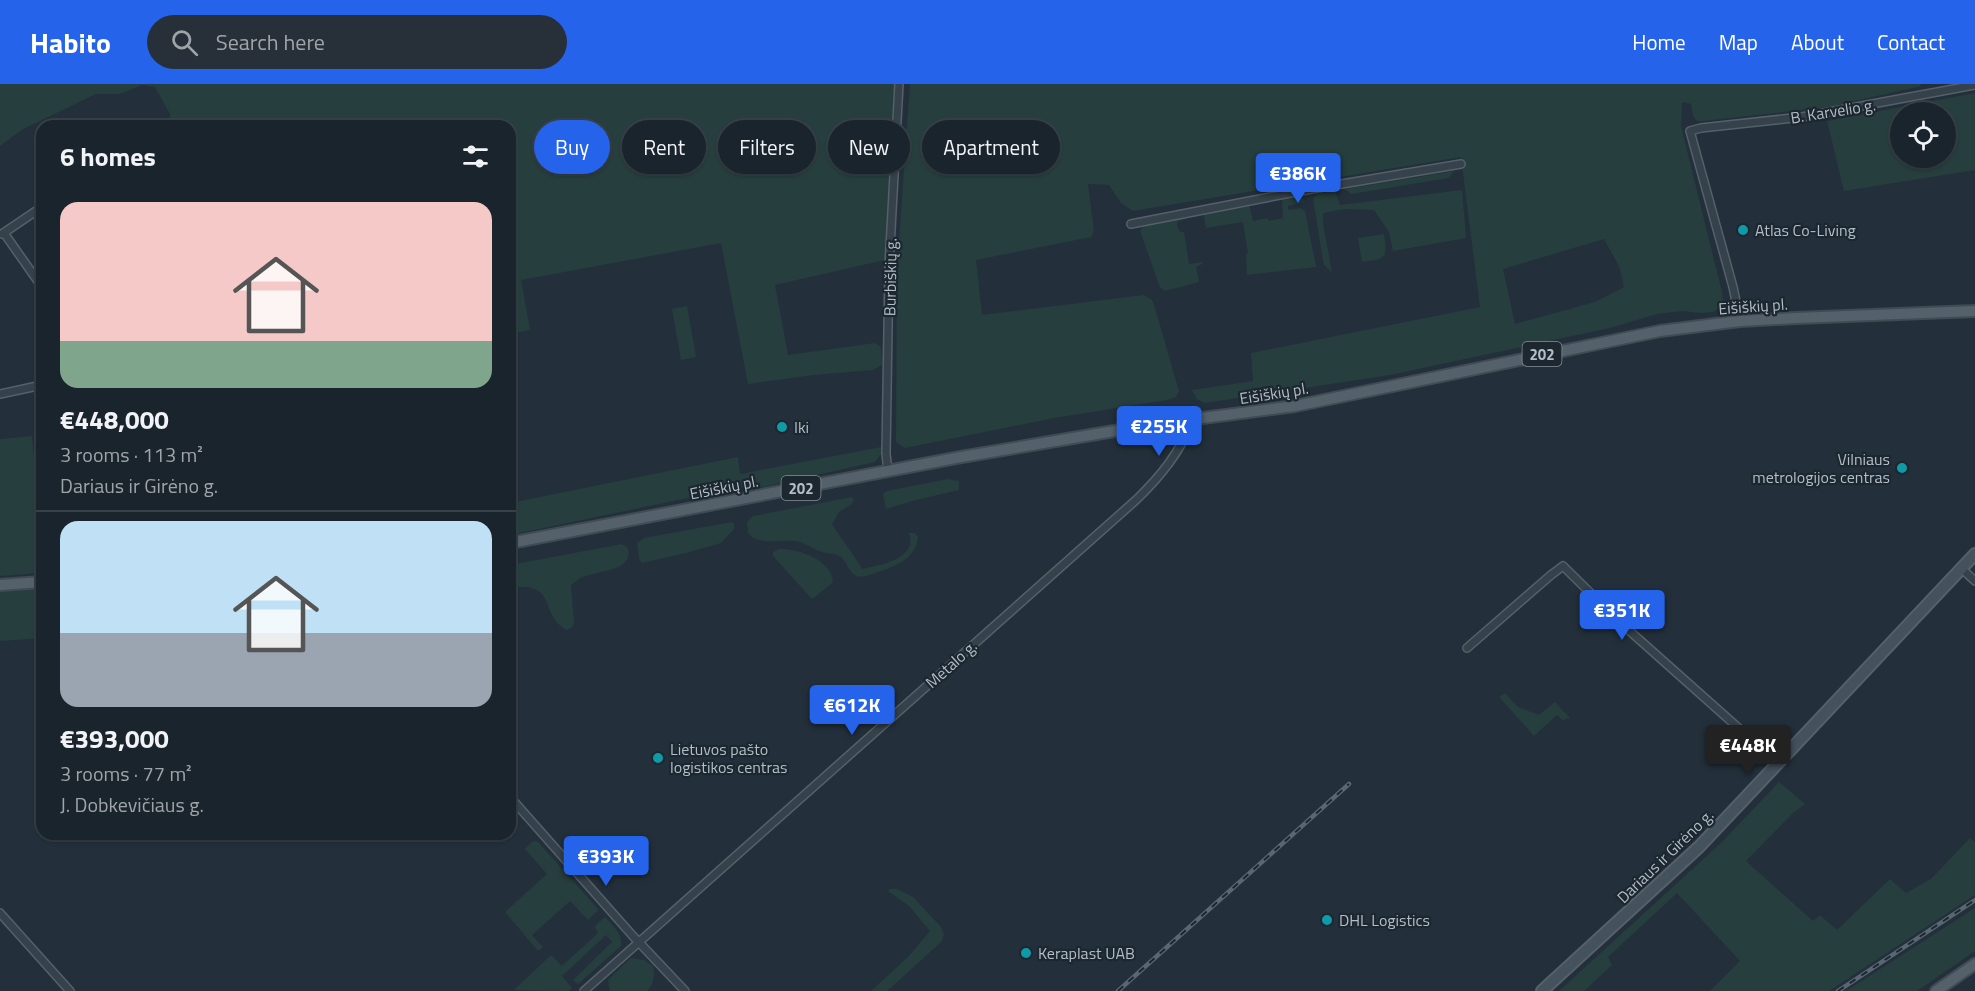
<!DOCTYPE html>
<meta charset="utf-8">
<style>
body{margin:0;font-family:"Titillium Web",sans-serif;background:#273038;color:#f1f3f6;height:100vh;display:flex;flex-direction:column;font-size:22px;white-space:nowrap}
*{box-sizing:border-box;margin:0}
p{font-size:20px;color:#9fa4a9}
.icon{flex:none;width:33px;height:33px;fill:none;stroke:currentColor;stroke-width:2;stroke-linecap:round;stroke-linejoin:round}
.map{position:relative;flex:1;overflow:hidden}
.sheet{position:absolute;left:36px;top:36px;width:480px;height:720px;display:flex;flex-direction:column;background:#1a242c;border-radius:18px;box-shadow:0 2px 4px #0004,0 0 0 2px #384148}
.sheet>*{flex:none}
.banner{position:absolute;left:534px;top:36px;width:570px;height:54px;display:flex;gap:12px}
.buttons{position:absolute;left:1890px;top:18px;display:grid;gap:12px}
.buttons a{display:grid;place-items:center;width:66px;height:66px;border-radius:50%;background:#1a242c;box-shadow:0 2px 4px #0004,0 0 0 2px #384148;font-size:30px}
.price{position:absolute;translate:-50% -51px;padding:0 14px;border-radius:6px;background:#2563eb;color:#fff;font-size:20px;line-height:39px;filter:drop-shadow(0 2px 3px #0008)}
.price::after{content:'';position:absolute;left:50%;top:36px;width:18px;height:14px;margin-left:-9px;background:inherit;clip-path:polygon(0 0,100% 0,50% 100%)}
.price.current{background:#222;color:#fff}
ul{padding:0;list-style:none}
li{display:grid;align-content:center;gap:12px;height:318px;padding:0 24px}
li+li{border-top:2px solid #384148}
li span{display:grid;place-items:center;height:186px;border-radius:18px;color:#555}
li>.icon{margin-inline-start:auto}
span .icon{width:108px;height:108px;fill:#fffc;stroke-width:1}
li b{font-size:26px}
h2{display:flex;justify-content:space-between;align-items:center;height:72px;padding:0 24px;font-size:26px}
.pill{padding:0 21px;border-radius:27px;background:#1a242c;box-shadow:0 2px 4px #0004,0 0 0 2px #384148;font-size:21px;line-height:54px}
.pill.current{background:#2563eb;color:#fff}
header{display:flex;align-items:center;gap:36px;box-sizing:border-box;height:84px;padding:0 30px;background:#2563eb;color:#fff}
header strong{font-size:28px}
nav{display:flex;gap:33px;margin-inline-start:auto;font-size:21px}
.search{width:420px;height:54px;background:#273038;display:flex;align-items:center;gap:15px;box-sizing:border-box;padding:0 21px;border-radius:33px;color:#9fa4a9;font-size:22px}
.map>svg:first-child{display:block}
</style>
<header>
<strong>Habito</strong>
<div class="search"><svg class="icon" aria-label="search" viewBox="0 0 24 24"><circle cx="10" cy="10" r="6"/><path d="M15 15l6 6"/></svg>Search here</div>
<nav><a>Home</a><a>Map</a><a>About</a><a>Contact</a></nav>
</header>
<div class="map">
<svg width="1975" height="907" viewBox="0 0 1975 907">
<rect width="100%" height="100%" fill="#23303b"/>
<!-- green -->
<g fill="#263e3d" fill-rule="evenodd">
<polygon points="0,0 896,0 885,176 775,201 788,271 875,259 881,263 882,281 873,286 813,291 748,300 721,159 521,196 530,246 510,250 510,42 170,42 170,30 155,3 142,1 120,10 96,10 23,45 0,62"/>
<path d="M910,0H1920L1921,2L1828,23L1703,37H1697L1693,32L1691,20L1682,18L1681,42L1722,208L1723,219L1720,224L1713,228L1700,229L1682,227L1657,230L1610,244L1390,291L1205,319L1197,315L1192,306L1253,297L1251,269L1480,223L1461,73L1133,127L1121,119L1109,101L1088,100L1094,147L1091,153L976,176L982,231L1144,211L1152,216L1155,224L1179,307L1176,313L1167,316L1054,334L905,364L896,358L897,185ZM1604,155L1619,182L1624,203L1595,218L1515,240L1503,185Z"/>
<path d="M1975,9V86L1844,107L1827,37ZM1946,28V74H1900V28Z"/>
<polygon points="1454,87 1449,94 1351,110 1345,105"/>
<polygon points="1462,106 1466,154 1393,167 1389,148 1374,126 1344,125 1323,129 1323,140 1332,188 1324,181 1313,115 1317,110 1333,107 1336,110 1340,121"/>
<polygon points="1298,112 1303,114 1304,119 1288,122 1288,126 1301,124 1305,127 1316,183 1247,191 1246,170 1248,170 1243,138 1206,144 1203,128 1249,120 1253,137 1267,134 1269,137 1283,134 1282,115"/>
<polygon points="1182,132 1183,136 1178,137 1177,142 1180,148 1184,148 1189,180 1202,178 1202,180 1196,183 1199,198 1165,207 1160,203 1140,147 1145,139"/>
<path d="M1384,150C1388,175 1386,175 1362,178L1358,154Z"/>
<polygon points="687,222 696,273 681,276 672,225"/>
<polygon points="32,352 36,394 42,396 42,489 0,492 0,355"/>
<polygon points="881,363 881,370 875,378 750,406 741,403 510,451 510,419 738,373 740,390"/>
<polygon points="948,395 959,397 959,406 916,416 886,425 883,410 887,407"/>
<path d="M852,413L854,415L851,421L839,428L832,440C842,456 853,469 862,485C880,481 918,475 909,449H915L918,453C916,476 893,483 875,489C869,491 863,494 857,492C847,488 847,476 839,472C835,469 830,470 826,469C816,467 809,461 800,458C785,454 757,463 748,449L747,438L753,432Z"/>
<polygon points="732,438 734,440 734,445 721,459 686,469 642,479 639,475 637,459 644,454"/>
<path d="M622,460L628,464C634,489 594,486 579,495C578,495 572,501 571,501L574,539L572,543L567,546C538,531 559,497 510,504V481Z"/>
<path d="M779,465C799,465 831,475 833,498L814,514H811L773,472V468Z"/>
<polygon points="42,504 42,554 0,557 0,507"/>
<polygon points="1505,609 1518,623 1539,631 1555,618 1570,634 1562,636 1557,631 1534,652 1499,613"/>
<polygon points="1779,698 1805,720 1793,729 1746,777 1813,837 1820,831 1837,846 1890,795 1906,809 1931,795 1970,754 1975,758 1975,811 1829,907 1710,907 1740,877 1677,809 1608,873 1612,881 1584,907 1559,907 1722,758"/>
<polygon points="533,757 538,758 599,826 588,836 570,817 532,851 543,863 538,867 505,828 547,790 525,765"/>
<polygon points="890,805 897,805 913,813 941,843 944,851 941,858 887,907 871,907 909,872 930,847 909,822 888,807"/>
<polygon points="1975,824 1975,867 1917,907 1846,907"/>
<path d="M605,833C613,842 623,850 621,862L578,900L573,896L612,858L606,851L562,892L572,904L569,907L514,906L551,871L562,882L598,849L595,842Z"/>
<path d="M631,874L644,876L653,882C655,892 654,899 647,907H610L608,896Z"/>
</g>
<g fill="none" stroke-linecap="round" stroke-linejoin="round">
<defs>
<g id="street">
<polyline points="1131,140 1306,106 1461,80"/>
<polyline points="4,149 42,203"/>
<polyline points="2,150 42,123"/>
<polyline points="1740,237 1733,203 1690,47 1701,44 1802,33 1975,1"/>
<polyline points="0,310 42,301"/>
<polyline points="888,387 886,370 889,182 899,0"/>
<polyline points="1961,484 1975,497"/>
<polyline points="1467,564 1551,491 1563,482 1624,542 1779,680"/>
<polyline points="510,713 632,851 685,907"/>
<polyline points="0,829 70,907"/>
<path d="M584,907L1136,416C1161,392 1180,368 1193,336"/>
</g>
<polyline id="secondary" points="1542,907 1699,763 1975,470"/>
<g id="primary">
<polyline points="510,459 961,373 1156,340 1295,322 1660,247 1740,237 1796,234 1975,227"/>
<polyline points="0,501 42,498"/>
<polyline points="1936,907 1975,880"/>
</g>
</defs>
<!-- street casing -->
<use href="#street" stroke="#556069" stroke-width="10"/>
<!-- secondary casing -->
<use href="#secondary" stroke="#556069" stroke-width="14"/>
<!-- primary casing -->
<use href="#primary" stroke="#404b54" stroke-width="14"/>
<!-- street -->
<use href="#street" stroke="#36424b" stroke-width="7"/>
<!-- secondary -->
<use href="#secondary" stroke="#44525e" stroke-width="10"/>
<!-- primary -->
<use href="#primary" stroke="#54616b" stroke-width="10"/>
<defs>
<g id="rail">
<polyline points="1118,907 1349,700"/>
<polyline points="1838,907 1975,816"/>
</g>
</defs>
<!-- rail casing -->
<use href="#rail" stroke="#586772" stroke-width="4.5"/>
<!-- rail -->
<use href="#rail" stroke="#1c2730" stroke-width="2" stroke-dasharray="7" stroke-linecap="butt"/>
</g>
<!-- markers -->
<g fill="#0f9aa8" stroke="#1c2730" stroke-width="2">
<circle cx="1743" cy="146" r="6"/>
<circle cx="782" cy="343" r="6"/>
<circle cx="1902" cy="384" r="6"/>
<circle cx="658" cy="674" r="6"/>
<circle cx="1327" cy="836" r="6"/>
<circle cx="1026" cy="869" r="6"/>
</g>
<g text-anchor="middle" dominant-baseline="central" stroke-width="4.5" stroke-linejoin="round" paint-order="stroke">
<!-- shield labels -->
<g fill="#1c2730" stroke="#85909a" stroke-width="1.5">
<rect x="1522.5" y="258" width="39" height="24" rx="4.5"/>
<rect x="781.5" y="392" width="39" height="24" rx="4.5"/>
</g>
<g font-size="15" font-weight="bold" fill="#b2bdc7">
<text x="1542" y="270">202</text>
<text x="801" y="404">202</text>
</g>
<!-- street labels -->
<g font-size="16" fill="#b2bdc7" stroke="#1c2730">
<text transform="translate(1833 27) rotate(-9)">B. Karvelio g.</text>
<text transform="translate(890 193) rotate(-89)">Burbiškių g.</text>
<text transform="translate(1753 222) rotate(-4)">Eišiškių pl.</text>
<text transform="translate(1274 309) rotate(-9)">Eišiškių pl.</text>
<text transform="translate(724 403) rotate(-11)">Eišiškių pl.</text>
<text transform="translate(951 580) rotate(-42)">Metalo g.</text>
<text transform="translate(1665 772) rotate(-44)">Dariaus ir Girėno g.</text>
</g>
<!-- poi labels -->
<g font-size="16" fill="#b2bdc7" stroke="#1c2730" text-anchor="start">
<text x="1755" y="146">Atlas Co-Living</text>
<text x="794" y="343">Iki</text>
<text x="1890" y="375" text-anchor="end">Vilniaus<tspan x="1890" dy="18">metrologijos centras</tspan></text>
<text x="670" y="665">Lietuvos pašto<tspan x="670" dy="18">logistikos centras</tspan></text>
<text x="1339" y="836">DHL Logistics</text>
<text x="1038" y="869">Keraplast UAB</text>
</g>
</g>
</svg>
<div class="buttons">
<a><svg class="icon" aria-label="locate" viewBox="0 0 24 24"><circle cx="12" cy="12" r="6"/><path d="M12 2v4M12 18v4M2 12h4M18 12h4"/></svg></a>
</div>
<b class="price" style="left:1298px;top:120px">€386K</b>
<b class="price" style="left:1159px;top:373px">€255K</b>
<b class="price" style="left:1622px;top:557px">€351K</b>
<b class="price" style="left:852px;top:652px">€612K</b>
<b class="price current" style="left:1748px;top:692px">€448K</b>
<b class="price" style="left:606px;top:803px">€393K</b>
<div class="banner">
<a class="pill current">Buy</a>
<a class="pill">Rent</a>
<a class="pill">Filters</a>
<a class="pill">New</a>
<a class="pill">Apartment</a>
</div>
<section class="sheet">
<h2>6 homes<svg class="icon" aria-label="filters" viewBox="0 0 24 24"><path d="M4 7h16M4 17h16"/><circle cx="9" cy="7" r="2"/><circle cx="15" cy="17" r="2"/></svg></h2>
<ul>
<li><span style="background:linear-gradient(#f6c9c9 75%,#7fa58c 0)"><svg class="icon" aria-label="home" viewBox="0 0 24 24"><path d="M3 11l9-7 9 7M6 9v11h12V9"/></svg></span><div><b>€448,000</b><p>3 rooms · 113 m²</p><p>Dariaus ir Girėno g.</p></div></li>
<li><span style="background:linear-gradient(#bfe0f5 60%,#9aa5b1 0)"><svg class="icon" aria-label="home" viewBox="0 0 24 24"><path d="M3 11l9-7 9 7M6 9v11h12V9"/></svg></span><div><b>€393,000</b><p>3 rooms · 77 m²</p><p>J. Dobkevičiaus g.</p></div></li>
</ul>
</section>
</div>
